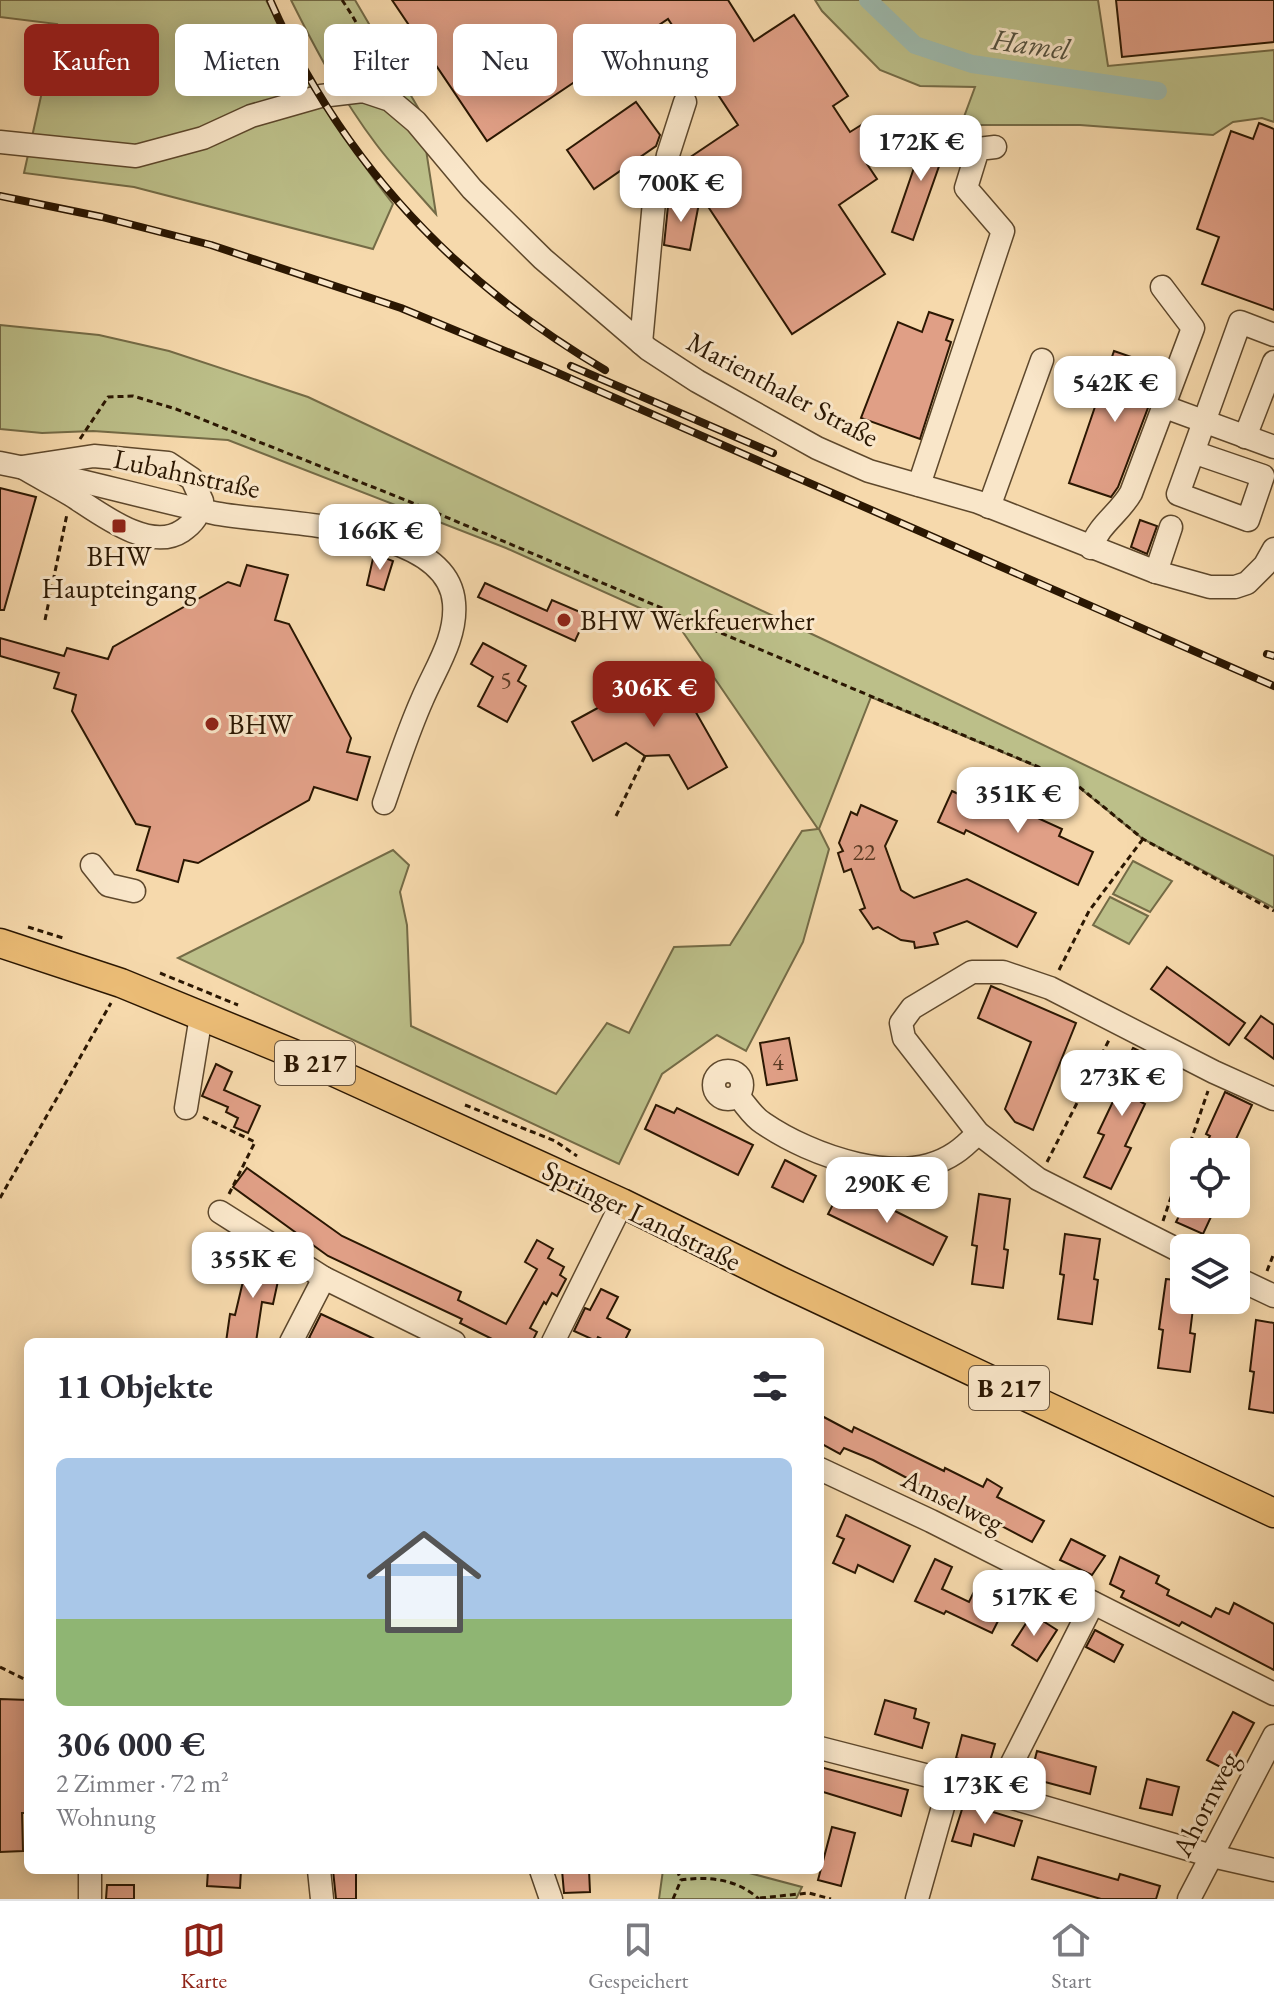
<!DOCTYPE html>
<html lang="de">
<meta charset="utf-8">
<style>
body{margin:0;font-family:"EB Garamond",serif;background:#f7f7f7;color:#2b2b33;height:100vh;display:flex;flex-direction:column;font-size:30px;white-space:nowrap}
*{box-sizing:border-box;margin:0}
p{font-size:26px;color:#7c7c81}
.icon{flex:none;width:44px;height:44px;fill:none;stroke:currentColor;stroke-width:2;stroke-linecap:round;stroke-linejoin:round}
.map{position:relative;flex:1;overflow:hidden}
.details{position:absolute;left:24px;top:1338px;width:800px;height:536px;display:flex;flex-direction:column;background:#fff;border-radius:12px;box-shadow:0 4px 20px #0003}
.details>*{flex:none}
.guide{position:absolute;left:24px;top:24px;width:800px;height:72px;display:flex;gap:16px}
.tools{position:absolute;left:1170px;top:1138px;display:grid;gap:16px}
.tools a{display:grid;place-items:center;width:80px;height:80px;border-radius:12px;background:#fff;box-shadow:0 4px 20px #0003;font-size:40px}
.price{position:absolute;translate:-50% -68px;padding:0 18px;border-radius:16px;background:#fff;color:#222;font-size:26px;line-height:52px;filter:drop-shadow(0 2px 4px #0008)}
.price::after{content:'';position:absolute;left:50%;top:48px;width:24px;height:18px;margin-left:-12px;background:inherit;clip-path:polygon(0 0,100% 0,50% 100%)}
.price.on{background:#8f2418;color:#fff}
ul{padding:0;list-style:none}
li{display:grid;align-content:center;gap:16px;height:424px;padding:0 32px}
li+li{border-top:2px solid #e1e1e2}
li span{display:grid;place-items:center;height:248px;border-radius:12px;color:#555}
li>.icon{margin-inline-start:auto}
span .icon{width:144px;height:144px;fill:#fffc;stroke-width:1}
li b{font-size:34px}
h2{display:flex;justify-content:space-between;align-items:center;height:96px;padding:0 32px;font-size:34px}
.chip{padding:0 28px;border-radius:12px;background:#fff;box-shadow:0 4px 20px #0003;font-size:28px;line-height:72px}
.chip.on{background:#8f2418;color:#fff}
.dock{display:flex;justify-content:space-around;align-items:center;height:112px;border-top:2px solid #e1e1e2;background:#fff;font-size:22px;color:#7c7c81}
.dock a{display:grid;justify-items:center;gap:4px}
.dock .on{color:#8f2418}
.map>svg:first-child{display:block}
</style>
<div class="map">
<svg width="1274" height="1899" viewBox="0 0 1274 1899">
<rect width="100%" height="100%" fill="#f6d9ac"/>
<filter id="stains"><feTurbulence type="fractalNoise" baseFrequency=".0025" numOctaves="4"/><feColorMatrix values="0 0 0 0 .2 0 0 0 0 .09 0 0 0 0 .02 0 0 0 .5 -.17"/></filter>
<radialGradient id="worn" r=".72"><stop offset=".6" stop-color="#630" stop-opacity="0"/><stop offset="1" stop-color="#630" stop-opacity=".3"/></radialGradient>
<!-- green -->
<g fill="#bcbf89" stroke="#746b46" stroke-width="2">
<path d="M0,0H266C303,73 343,140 393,204L373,249L134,187L24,173L57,24L0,17Z"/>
<path d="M291,0H355L420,111L436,214C416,191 394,168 376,144C342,99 316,50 291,0Z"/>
<polygon points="815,0 1098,0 1108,66 1274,50 1274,122 1262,118 1233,122 1213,135 1080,125 961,125 975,87 920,86 880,70 822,11"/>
<polygon points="0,325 99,335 169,351 308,397 833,644 1274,856 1274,908 1143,839 1071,781 871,697 819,829 829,849 803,942 746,1051 717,1035 662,1074 619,1164 178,958 393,850 409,865 400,892 407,925 411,1026 556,1094 607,1023 629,1033 674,947 730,945 802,831 818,829 678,625 506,548 228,440 93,431 42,433 0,429"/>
<polygon points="1133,861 1172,881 1150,912 1113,894"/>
<polygon points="1110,897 1148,916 1129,944 1093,925"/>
<polygon points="663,1870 738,1870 802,1887 796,1899 659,1899"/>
</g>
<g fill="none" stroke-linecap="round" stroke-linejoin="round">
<!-- canal -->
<polyline stroke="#9dbaae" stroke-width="18" points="868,0 915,45 972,64 1158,91"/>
</g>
<!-- building -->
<g fill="#e09f86" stroke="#2b1702" stroke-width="2">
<polygon points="392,0 728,0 754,41 794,15 848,96 833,106 850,132 874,117 893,146 867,164 877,179 839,205 885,274 792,334 680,164 738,125 668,19 487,141"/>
<polygon points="1116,0 1274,0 1274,42 1122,57"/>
<polygon points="636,102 660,135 656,146 594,189 567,150"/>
<polygon points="1259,123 1274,129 1274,310 1202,284 1219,237 1197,229 1231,131 1253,139"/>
<polygon points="928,127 950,135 913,240 892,232"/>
<polygon points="672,198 699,203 690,250 664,245 668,206"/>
<polygon points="929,312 953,320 946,340 951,342 920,439 861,418 898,322 922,332"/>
<polygon points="1114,351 1163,368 1118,487 1111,497 1069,483"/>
<polygon points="0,488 36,497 4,610 0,610"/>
<polygon points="1140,520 1157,526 1147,554 1131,547"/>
<polygon points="374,554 393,561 384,590 367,585"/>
<polygon points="247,565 288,575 275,620 289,624 351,738 347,752 370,757 357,800 314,787 309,800 198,863 184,860 178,882 137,870 150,827 136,824 72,711 76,695 54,688 59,673 0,656 0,638 64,656 67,648 108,659 113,647 228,582 240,586"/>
<polygon points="485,583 547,611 552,600 587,615 575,641 478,597"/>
<polygon points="483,643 526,666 518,681 526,686 507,722 478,706 493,677 471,664"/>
<polygon points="666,674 671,675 681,686 727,767 688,789 669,755 645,756 626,743 593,761 572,722 649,680"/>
<polygon points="952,791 979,804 982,799 1006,811 1009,805 1062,829 1059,836 1093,852 1078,885 966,830 964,834 938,822"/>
<polygon points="861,805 897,821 885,846 901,890 914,898 967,879 1036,913 1017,947 967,921 934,933 938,944 915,948 914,942 901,940 878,927 873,929 860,910 865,908 851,869 844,872 838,853 843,851 839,843 851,812 857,815"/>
<polygon points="1167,967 1245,1023 1229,1045 1151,989"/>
<polygon points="991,986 1076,1023 1033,1130 1015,1122 1005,1109 1031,1042 978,1018"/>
<polygon points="1261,1016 1274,1025 1274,1059 1245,1038"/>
<polygon points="789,1038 797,1080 767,1085 760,1043"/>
<polygon points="1133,1048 1160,1061 1141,1102 1145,1104 1125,1146 1131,1148 1111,1189 1084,1177 1104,1135 1098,1133 1118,1091 1113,1089"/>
<polygon points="216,1064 232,1072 224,1090 260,1106 248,1133 234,1127 238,1118 226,1112 228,1107 202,1096"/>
<polygon points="1225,1092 1252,1105 1230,1152 1202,1152 1210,1136 1206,1134"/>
<polygon points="656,1105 674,1113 677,1108 753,1145 738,1175 645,1129"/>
<polygon points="785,1160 816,1176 803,1202 772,1187"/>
<polygon points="247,1168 342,1236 461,1292 458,1300 506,1324 537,1269 525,1262 537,1240 553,1249 548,1258 564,1267 560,1275 566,1279 557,1296 552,1293 546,1304 544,1302 530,1328 537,1332 532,1342 498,1342 460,1323 462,1319 328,1256 233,1187"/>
<polygon points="843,1185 947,1237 933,1265 828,1214"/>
<polygon points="979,1194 1010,1199 1004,1249 1008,1250 1003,1288 972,1284 977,1246 972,1245"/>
<polygon points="1185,1204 1217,1204 1203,1234 1176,1222"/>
<polygon points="1065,1234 1100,1239 1094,1279 1098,1280 1092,1324 1058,1319 1064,1275 1060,1274"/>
<polygon points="249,1256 272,1262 281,1267 273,1304 262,1302 256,1342 226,1342 230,1314 235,1315"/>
<polygon points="1166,1279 1184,1281 1184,1300 1194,1300 1190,1333 1195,1334 1190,1372 1158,1368 1163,1330 1159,1329"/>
<polygon points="601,1289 618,1297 607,1318 630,1330 624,1342 608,1342 598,1337 596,1341 574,1331 585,1308 590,1310"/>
<polygon points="321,1314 381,1342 317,1342 309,1338"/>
<polygon points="1256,1320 1274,1323 1274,1413 1249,1409 1254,1372 1250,1371"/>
<polygon points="820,1415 852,1432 854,1427 944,1471 945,1468 983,1487 987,1479 1002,1488 997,1497 1044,1521 1032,1542 954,1501 952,1504 940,1498 941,1496 873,1460 844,1448 840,1454 820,1443"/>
<polygon points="846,1515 910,1546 893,1582 858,1565 855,1573 833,1563 844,1539 837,1536"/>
<polygon points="1071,1539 1105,1556 1092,1575 1060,1560"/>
<polygon points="1120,1557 1159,1576 1156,1583 1169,1590 1167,1595 1211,1617 1216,1608 1229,1614 1234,1603 1274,1624 1274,1670 1182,1622 1179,1626 1121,1597 1124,1591 1110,1584"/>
<polygon points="935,1559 952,1567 942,1589 969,1602 982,1575 1002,1585 988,1614 999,1619 992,1633 946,1611 944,1614 915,1601"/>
<polygon points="1032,1614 1057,1630 1037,1661 1012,1645"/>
<polygon points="1095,1630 1123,1645 1114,1662 1086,1647"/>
<polygon points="0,1699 28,1700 28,1813 22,1813 23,1851 0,1852"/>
<polygon points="885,1700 916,1709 914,1718 929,1723 922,1748 875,1734"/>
<polygon points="1233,1712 1254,1723 1228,1771 1207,1760"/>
<polygon points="962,1735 995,1744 988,1768 956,1758"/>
<polygon points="1037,1751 1096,1767 1090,1794 1030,1778"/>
<polygon points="820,1767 908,1790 901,1816 820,1791"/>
<polygon points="1147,1779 1179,1787 1172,1815 1140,1808"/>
<polygon points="964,1803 1022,1821 1014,1846 974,1834 971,1846 952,1841"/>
<polygon points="832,1827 855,1833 841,1886 818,1880"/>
<polygon points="1038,1857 1118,1880 1120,1874 1160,1886 1156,1899 1101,1899 1032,1879"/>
<polygon points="208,1870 241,1870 240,1888 207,1886"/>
<polygon points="333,1870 356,1870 356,1899 336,1899"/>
<polygon points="562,1870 589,1870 590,1892 564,1893"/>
<polygon points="107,1885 134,1885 134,1899 106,1899"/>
</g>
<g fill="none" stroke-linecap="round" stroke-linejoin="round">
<defs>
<g id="minor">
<polyline points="0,142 136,156 203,138 251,116 321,96 363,91 390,100 416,122 472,189 543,259 648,349 697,381 817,448 869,471 978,502 1156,572 1210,587 1235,587 1247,583 1265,565 1274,549"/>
<polyline points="641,343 654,202 662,186 668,155 685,102"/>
<polyline points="1165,407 1274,447"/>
<polyline points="1245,437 1274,362"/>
<polyline points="1193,452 1263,476 1248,520 1178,494 1240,322 1274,335"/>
<path d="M94,456L168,463L192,479L202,501C199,515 194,523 182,531C149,553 98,512 71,495C55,485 38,477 22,467Z"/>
<path d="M0,463C72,477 142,497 214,513C271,525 448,521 454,603C457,638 435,669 422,700C407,734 396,768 384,803"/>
<polyline points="919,485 1003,231 966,188 978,149 995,147"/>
<polyline points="989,507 1042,360"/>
<path d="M1091,548C1099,524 1119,514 1131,493L1193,328L1162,287"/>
<polyline points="1156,572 1171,527"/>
<polyline points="92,865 108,885 134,891"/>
<circle cx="728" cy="1085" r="14"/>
<path d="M738,1096C746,1105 753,1117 763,1123C811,1156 902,1189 955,1153C963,1148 971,1140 978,1133"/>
<polyline points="186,1108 201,1016"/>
<polyline points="220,1212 324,1278"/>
<polyline points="1184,1253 1038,1179 978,1133 904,1038 901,1023 912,1008 972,972 1003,972 1050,988 1214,1072 1274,1099"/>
<polyline points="1236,1278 1274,1296"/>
<polyline points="291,1342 324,1278 454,1342"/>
<polyline points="553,1342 622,1203"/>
<polyline points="820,1469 931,1521 1274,1694"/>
<polyline points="820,1748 999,1794 1212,1856 1274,1870"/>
<polyline points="999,1794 1005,1777 1093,1603"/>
<polyline points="319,1870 322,1899"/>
<polyline points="541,1870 551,1899"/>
<polyline points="90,1899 90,1870"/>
<polyline points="917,1899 950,1782"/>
<polyline points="1189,1899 1274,1736"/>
</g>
<polyline id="major" points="0,943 121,983 299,1056 622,1203 780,1281 1274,1513"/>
</defs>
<!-- minor casing -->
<use href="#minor" stroke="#5e482c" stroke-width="25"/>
<!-- major casing -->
<use href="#major" stroke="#2b1702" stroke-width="31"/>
<!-- path -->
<g stroke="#2b1702" stroke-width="3" stroke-dasharray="6 4" stroke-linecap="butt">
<path d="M342,0C357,22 371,45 367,72"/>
<polyline points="80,439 108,397 133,396 176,409 408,501 1072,781 1143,839 1274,911"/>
<polyline points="45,620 67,514"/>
<polyline points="616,816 645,756"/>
<polyline points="28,927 63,938"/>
<polyline points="1059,970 1089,911 1143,839"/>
<polyline points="160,973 238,1005"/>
<polyline points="465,1105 555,1141 577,1156"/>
<polyline points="203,1117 255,1142 229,1194"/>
<polyline points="1187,1152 1208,1091"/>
<polyline points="1047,1162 1109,1040"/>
<polyline points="0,1198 111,1003"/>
<polyline points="1163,1221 1184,1159"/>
<polyline points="1267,1271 1274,1253"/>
<polyline points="0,1667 28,1681"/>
<polyline points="677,1870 681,1880"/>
<polyline points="760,1898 809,1893 831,1899"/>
<path d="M673,1899L681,1880C709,1876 737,1879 759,1899"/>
</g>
<!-- minor -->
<use href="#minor" stroke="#f9e6c9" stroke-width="22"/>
<!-- major -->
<use href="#major" stroke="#ebbc76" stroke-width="28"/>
<defs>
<g id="rail">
<path d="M270,0C340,160 455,282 605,370"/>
<polyline points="0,196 102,217 211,245 401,308 544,367 1274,686"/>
<polyline points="571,366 773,453"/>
<polyline points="1267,654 1274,656"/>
</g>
</defs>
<!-- rail casing -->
<use href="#rail" stroke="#2b1702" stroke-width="8"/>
<!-- rail -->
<use href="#rail" stroke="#f9e6c9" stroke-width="5" stroke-dasharray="15" stroke-linecap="butt"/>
</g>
<!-- markers -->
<g fill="#8f2418" stroke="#f9e6c9" stroke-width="3">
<rect x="111" y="518" width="16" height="16" rx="4"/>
<circle cx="564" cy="620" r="8"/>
<circle cx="212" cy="724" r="8"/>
</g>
<g text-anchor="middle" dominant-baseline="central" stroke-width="6" stroke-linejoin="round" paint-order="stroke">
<!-- number labels -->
<g font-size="24" fill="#583923">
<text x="506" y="679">5</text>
<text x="864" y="851">22</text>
<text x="778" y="1061">4</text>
</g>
<!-- shield labels -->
<g fill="#f9e6c9" stroke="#69553e" stroke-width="2">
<rect x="275" y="1041" width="80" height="44" rx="6"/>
<rect x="969" y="1366" width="80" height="44" rx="6"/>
</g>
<g font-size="26" font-weight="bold" fill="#2b1702">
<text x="315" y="1063">B 217</text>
<text x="1009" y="1388">B 217</text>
</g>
<!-- street labels -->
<g font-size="28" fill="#2b1702" stroke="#f9e6c9">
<text transform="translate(783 389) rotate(28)">Marienthaler Straße</text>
<text transform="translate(187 473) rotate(12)">Lubahnstraße</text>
<text transform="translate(642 1215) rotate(26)">Springer Landstraße</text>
<text transform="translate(953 1500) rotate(26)">Amselweg</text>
<text transform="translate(1205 1804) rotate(-63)">Ahornweg</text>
</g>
<!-- poi labels -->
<g font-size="28" fill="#2b1702" stroke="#f9e6c9" text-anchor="start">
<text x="119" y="556" text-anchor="middle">BHW<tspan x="119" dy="32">Haupteingang</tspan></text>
<text x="580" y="620">BHW Werkfeuerwher</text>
<text x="228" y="724">BHW</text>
</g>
<!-- water labels -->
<g font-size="30" font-style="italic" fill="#53503e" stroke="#f9e6c9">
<text transform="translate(1031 44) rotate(8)">Hamel</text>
</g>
</g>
<rect width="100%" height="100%" filter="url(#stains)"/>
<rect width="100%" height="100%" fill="url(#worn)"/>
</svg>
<div class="tools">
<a><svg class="icon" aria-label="locate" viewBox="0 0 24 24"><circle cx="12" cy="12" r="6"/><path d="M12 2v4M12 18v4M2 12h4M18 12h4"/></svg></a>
<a><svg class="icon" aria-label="layers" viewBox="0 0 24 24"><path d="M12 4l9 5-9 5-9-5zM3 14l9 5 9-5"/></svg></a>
</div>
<b class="price" style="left:921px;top:183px">172K €</b>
<b class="price" style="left:681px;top:224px">700K €</b>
<b class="price" style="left:1115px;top:424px">542K €</b>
<b class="price" style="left:380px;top:572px">166K €</b>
<b class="price on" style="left:654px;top:729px">306K €</b>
<b class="price" style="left:1018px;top:835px">351K €</b>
<b class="price" style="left:1122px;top:1118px">273K €</b>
<b class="price" style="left:887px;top:1225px">290K €</b>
<b class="price" style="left:253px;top:1300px">355K €</b>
<b class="price" style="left:1034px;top:1638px">517K €</b>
<b class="price" style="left:985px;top:1826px">173K €</b>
<div class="guide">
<a class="chip on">Kaufen</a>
<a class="chip">Mieten</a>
<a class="chip">Filter</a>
<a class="chip">Neu</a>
<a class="chip">Wohnung</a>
</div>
<section class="details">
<h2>11 Objekte<svg class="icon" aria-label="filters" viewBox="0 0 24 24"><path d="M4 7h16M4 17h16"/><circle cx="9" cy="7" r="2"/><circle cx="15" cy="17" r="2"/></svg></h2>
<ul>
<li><span style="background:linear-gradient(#a9c7e8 65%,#8fb573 0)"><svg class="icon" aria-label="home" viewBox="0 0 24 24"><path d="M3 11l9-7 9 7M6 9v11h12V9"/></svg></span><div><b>306 000 €</b><p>2 Zimmer · 72 m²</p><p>Wohnung</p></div></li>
</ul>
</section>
</div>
<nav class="dock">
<a class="on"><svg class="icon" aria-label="map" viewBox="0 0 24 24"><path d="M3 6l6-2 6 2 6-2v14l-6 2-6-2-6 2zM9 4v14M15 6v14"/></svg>Karte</a>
<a><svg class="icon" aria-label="saved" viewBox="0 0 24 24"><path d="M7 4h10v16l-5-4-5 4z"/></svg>Gespeichert</a>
<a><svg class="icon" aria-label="home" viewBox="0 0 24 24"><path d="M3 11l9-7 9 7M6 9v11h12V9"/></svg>Start</a>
</nav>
